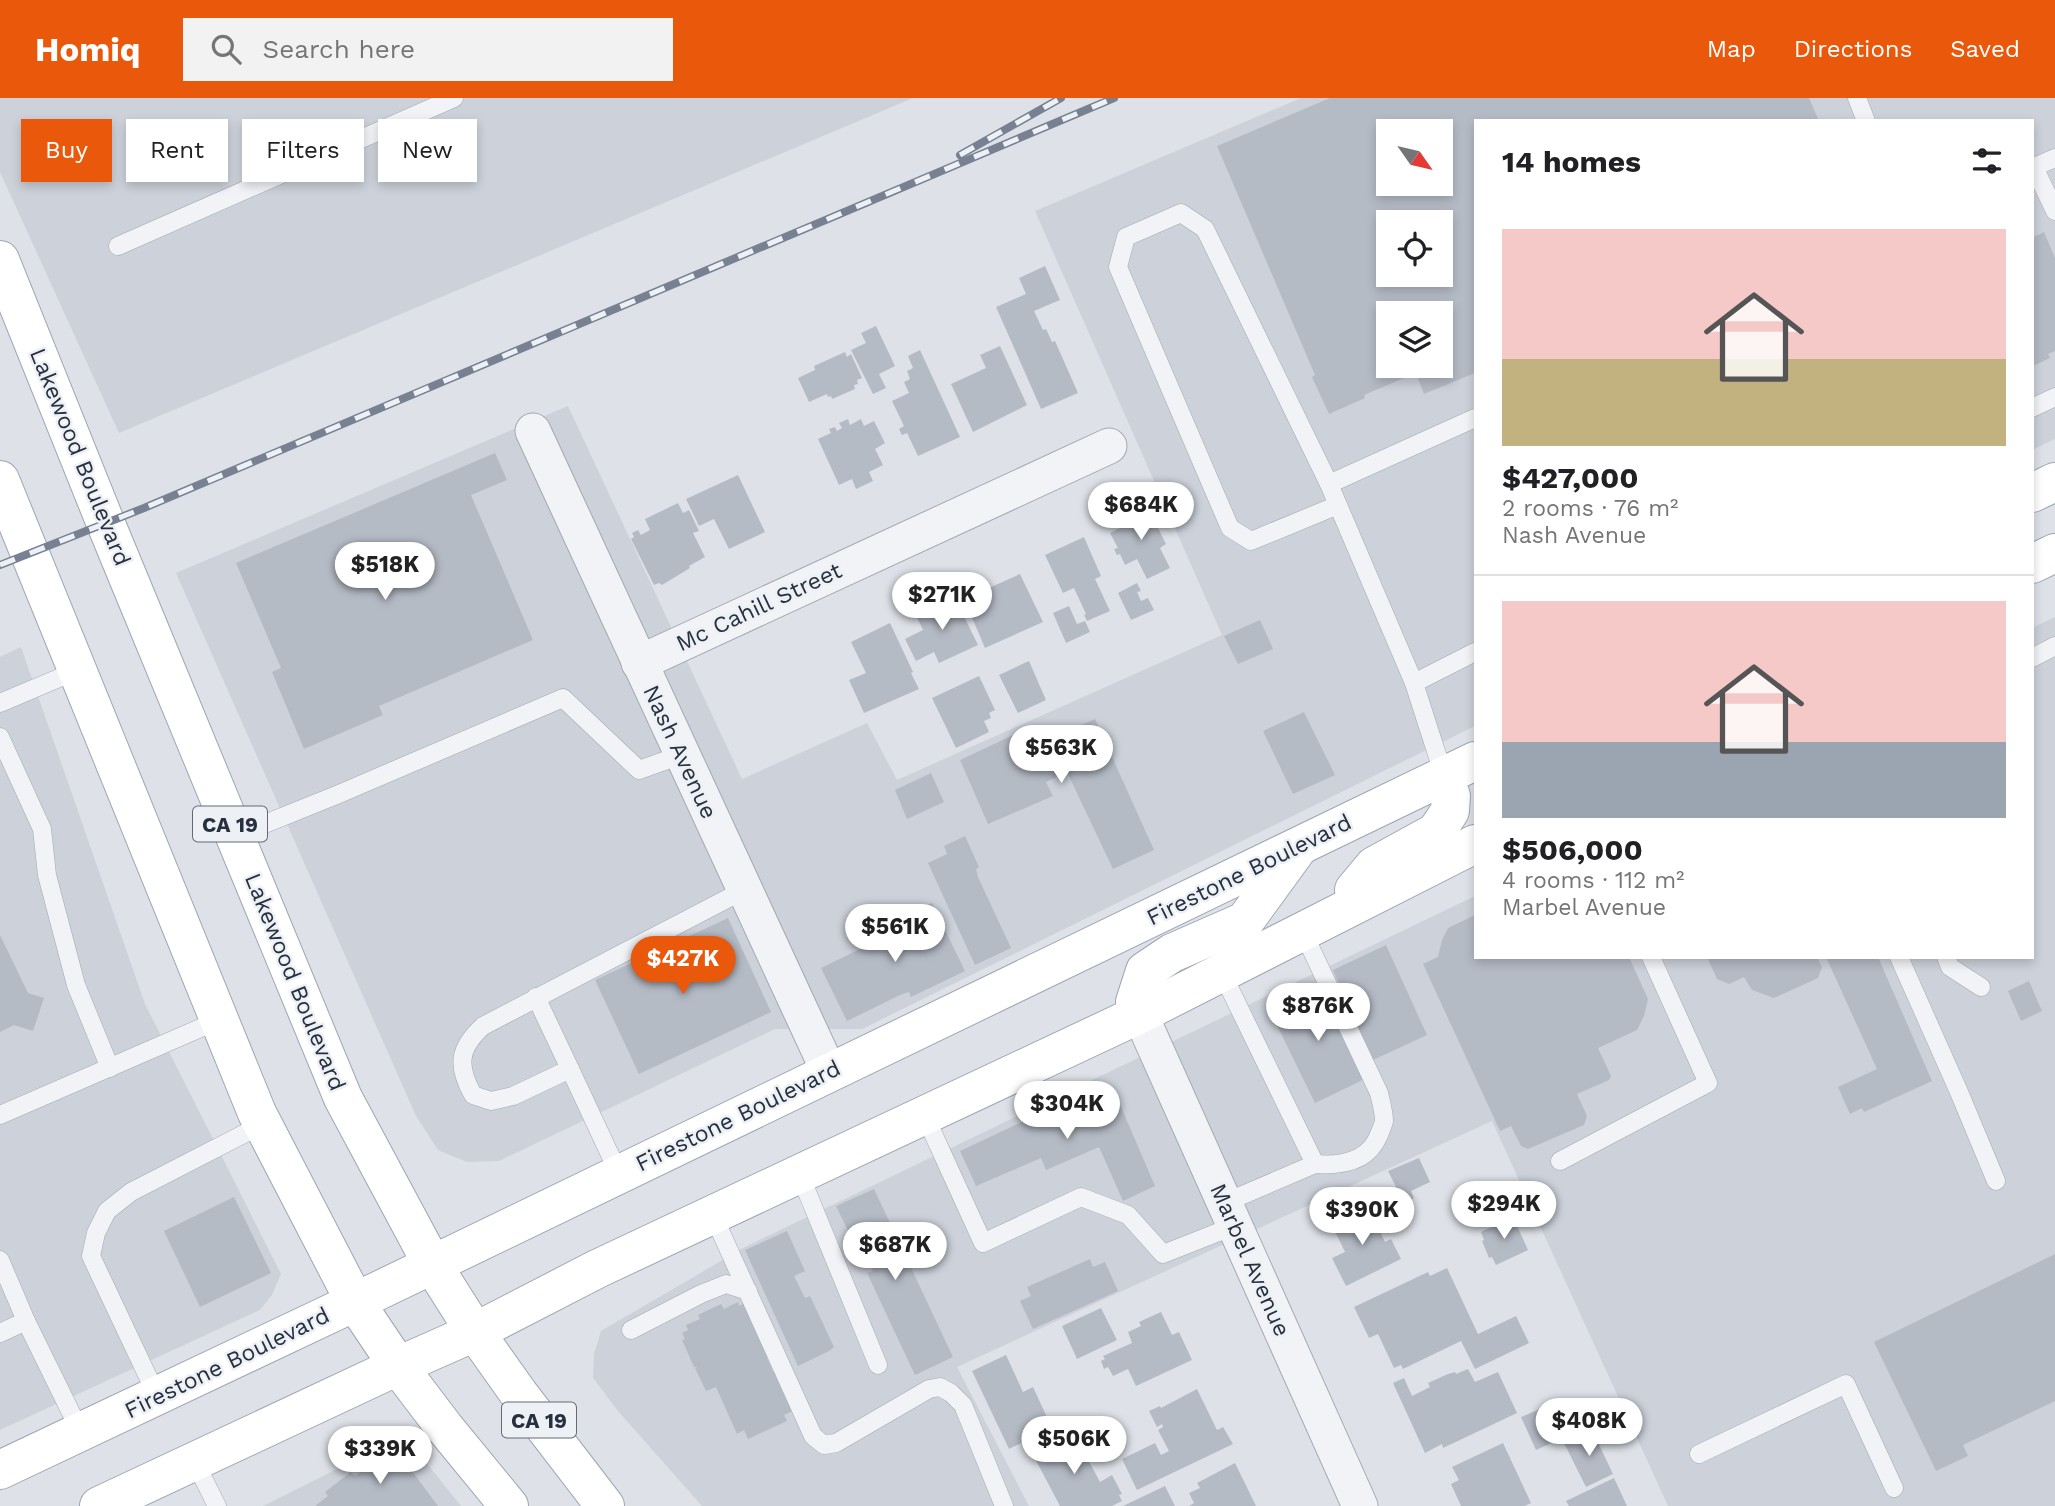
<!DOCTYPE html>
<meta charset="utf-8">
<style>
body{margin:0;font-family:"Work Sans",sans-serif;background:#f2f2f2;color:#202124;height:100vh;display:flex;flex-direction:column;font-size:26px;white-space:nowrap}
*{box-sizing:border-box;margin:0}
p{font-size:23px;color:#757577}
.icon{flex:none;width:38px;height:38px;fill:none;stroke:currentColor;stroke-width:2;stroke-linecap:round;stroke-linejoin:round}
.map{position:relative;flex:1;overflow:hidden}
.sheet{position:absolute;left:1474px;top:21px;width:560px;height:840px;display:flex;flex-direction:column;background:#fff;border-radius:0px;box-shadow:0 4px 10px #0003}
.sheet>*{flex:none}
.top-card{position:absolute;left:21px;top:21px;width:665px;height:63px;display:flex;gap:14px}
.needle{width:46px;rotate:124deg}
.fabs{position:absolute;left:1376px;top:21px;display:grid;gap:14px}
.fabs a{display:grid;place-items:center;width:77px;height:77px;border-radius:0px;background:#fff;box-shadow:0 4px 10px #0003;font-size:35px}
.price{position:absolute;translate:-50% -60px;padding:0 16px;border-radius:24px;background:#fff;color:#222;font-size:23px;line-height:46px;filter:drop-shadow(0 2px 4px #0008)}
.price::after{content:'';position:absolute;left:50%;top:42px;width:21px;height:16px;margin-left:-10px;background:inherit;clip-path:polygon(0 0,100% 0,50% 100%)}
.price.on{background:#ea580c;color:#fff}
ul{padding:0;list-style:none}
li{display:grid;align-content:center;gap:14px;height:371px;padding:0 28px}
li+li{border-top:2px solid #e0e0e0}
li span{display:grid;place-items:center;height:217px;border-radius:0px;color:#555}
li>.icon{margin-inline-start:auto}
span .icon{width:126px;height:126px;fill:#fffc;stroke-width:1}
li b{font-size:30px}
h2{display:flex;justify-content:space-between;align-items:center;height:84px;padding:0 28px;font-size:30px}
.pill{padding:0 24px;border-radius:0px;background:#fff;box-shadow:0 4px 10px #0003;font-size:24px;line-height:63px}
.pill.on{background:#ea580c;color:#fff}
header{display:flex;align-items:center;gap:42px;box-sizing:border-box;height:98px;padding:0 35px;background:#ea580c;color:#fff}
header strong{font-size:33px}
nav{display:flex;gap:38px;margin-inline-start:auto;font-size:24px}
.search{width:490px;height:63px;background:#f2f2f2;display:flex;align-items:center;gap:18px;box-sizing:border-box;padding:0 24px;border-radius:0px;color:#757577;font-size:26px}
.map>svg:first-child{display:block}
</style>
<header>
<strong>Homiq</strong>
<div class="search"><svg class="icon" aria-label="search" viewBox="0 0 24 24"><circle cx="10" cy="10" r="6"/><path d="M15 15l6 6"/></svg>Search here</div>
<nav><a>Map</a><a>Directions</a><a>Saved</a></nav>
</header>
<div class="map">
<svg width="2055" height="1408" viewBox="0 0 2055 1408">
<rect width="100%" height="100%" fill="#dee2e8"/>
<!-- built -->
<g fill="#ccd1da" fill-rule="evenodd">
<polygon points="0,0 913,0 119,335 0,74"/>
<path d="M1301,0H2055V341L2032,352V23H1475V628L862,931H775L499,1063L467,1064L438,1052L416,1018L176,475L568,308L742,681L867,625L897,682L1222,537L1035,113ZM1388,33H1440V86H1388ZM1388,124H1440V177H1388ZM1388,215H1440V268H1388Z"/>
<polygon points="2055,519 2055,1408 1668,1408 1492,1023 957,1269 1029,1408 702,1408 618,1313 593,1280 594,1256 601,1233 745,1149 1475,798 1475,859 2032,859 2032,530"/>
<polygon points="21,549 145,906 281,1176 272,1197 260,1212 0,1332 0,559"/>
<polygon points="373,1353 424,1362 461,1408 263,1408"/>
</g>
<!-- building -->
<g fill="#b5bbc5" fill-rule="evenodd">
<path d="M1330,0H1809L1819,23H1475V275L1424,296L1416,275L1364,297L1365,300L1329,316L1312,279L1315,277L1217,48ZM1388,33H1440V86H1388ZM1388,124H1440V177H1388ZM1388,215H1440V268H1388Z"/>
<polygon points="2044,134 2055,160 2055,253 2048,256 2050,260 2033,268 2032,140"/>
<polygon points="1045,168 1060,202 1034,213 1043,232 1046,231 1052,244 1055,243 1078,295 1041,311 996,209 1026,196 1019,180"/>
<polygon points="876,228 895,268 879,276 886,290 873,296 851,252 866,245 861,235"/>
<polygon points="1000,248 1027,307 973,334 951,286 986,270 980,257"/>
<polygon points="920,252 960,339 918,358 907,335 902,337 899,331 904,328 892,303 909,295 904,284 910,281 907,273 913,270 908,258"/>
<polygon points="845,254 847,259 851,256 862,280 857,282 858,286 854,287 855,291 832,301 831,298 828,299 827,296 809,304 798,280 815,272 814,268"/>
<polygon points="848,321 850,327 861,321 864,328 874,323 885,345 875,351 883,367 869,374 873,383 856,391 852,381 839,387 818,341 831,335 829,331 835,329 837,333 842,330 839,325"/>
<polygon points="495,355 507,382 471,397 533,542 379,608 383,617 304,651 272,574 281,570 236,465"/>
<polygon points="738,377 765,434 729,451 714,421 699,428 686,401"/>
<polygon points="678,405 683,415 689,412 699,433 693,435 705,459 689,468 690,470 662,487 659,485 654,487 631,441 634,439 632,435 638,432 641,437 650,432 645,421"/>
<polygon points="1147,408 1166,446 1160,450 1170,470 1147,481 1137,461 1125,467 1120,456 1117,457 1114,451 1118,450 1110,435 1120,430 1117,424 1126,418 1126,416 1139,409 1140,411"/>
<polygon points="1084,439 1101,478 1095,481 1110,513 1087,523 1084,517 1086,516 1074,490 1063,495 1045,457"/>
<polygon points="1020,476 1043,524 985,550 967,508 983,501 980,494"/>
<polygon points="1137,485 1141,493 1137,494 1141,503 1148,500 1154,512 1131,522 1118,495"/>
<polygon points="955,500 978,547 939,565 934,554 916,563 905,541 923,532 915,515 943,502 944,505"/>
<polygon points="1069,508 1077,526 1085,523 1090,534 1066,545 1053,515"/>
<polygon points="1260,522 1273,551 1238,566 1224,538"/>
<polygon points="890,525 913,574 911,575 919,591 864,615 849,582 866,575 851,544"/>
<polygon points="1029,563 1046,602 1018,615 999,577"/>
<polygon points="979,578 995,612 989,615 991,620 984,623 989,634 956,650 932,600"/>
<polygon points="1304,614 1335,677 1293,696 1263,633"/>
<polygon points="1095,621 1154,752 1113,771 1067,674 1046,684 1053,698 988,726 960,662 1022,633 1030,650"/>
<polygon points="931,675 944,704 907,721 895,692"/>
<polygon points="965,738 979,769 976,771 978,779 1011,850 975,867 928,765 947,756 944,748"/>
<polygon points="932,805 965,873 911,899 909,894 900,897 847,923 821,870 885,839 880,829"/>
<polygon points="1475,817 1475,859 1629,859 1648,901 1644,918 1637,932 1598,950 1611,978 1609,982 1577,996 1587,1018 1584,1027 1528,1051 1521,1048 1511,1028 1500,1033 1423,866 1438,859 1442,842 1448,830"/>
<polygon points="728,820 771,914 639,976 595,882"/>
<polygon points="0,837 28,895 44,900 33,933 14,927 0,934"/>
<polygon points="1386,847 1427,937 1373,962 1333,872"/>
<polygon points="1707,859 1817,859 1822,869 1818,880 1774,900 1752,892 1744,879 1729,886 1717,881"/>
<polygon points="1826,859 1878,859 1932,983 1864,1014 1862,1010 1850,1016 1838,989 1877,971"/>
<polygon points="2029,883 2042,913 2021,923 2008,893"/>
<polygon points="1322,885 1367,980 1315,1005 1269,911"/>
<polygon points="1099,985 1112,988 1155,1088 1123,1103 1099,1049 1046,1072 1041,1060 976,1088 960,1053 1024,1023 1023,1021"/>
<polygon points="1419,1060 1430,1084 1411,1093 1414,1100 1404,1105 1388,1073"/>
<polygon points="874,1091 953,1259 915,1277 867,1175 873,1173 861,1149 857,1151 836,1108"/>
<polygon points="234,1099 271,1175 200,1209 164,1133"/>
<polygon points="1368,1108 1385,1144 1391,1141 1401,1161 1346,1188 1332,1160 1345,1154 1331,1125"/>
<polygon points="1513,1119 1528,1152 1496,1167 1492,1159 1489,1160 1482,1143 1484,1142 1481,1134"/>
<polygon points="787,1133 805,1173 794,1178 805,1200 810,1198 834,1249 829,1253 798,1268 745,1152"/>
<polygon points="2055,1156 2055,1303 1963,1347 1968,1358 1936,1373 1874,1244"/>
<polygon points="1090,1161 1093,1169 1105,1164 1118,1193 1033,1231 1020,1203 1031,1198 1027,1189"/>
<polygon points="1447,1170 1478,1236 1516,1218 1529,1245 1475,1271 1461,1243 1403,1271 1401,1267 1394,1270 1378,1236 1369,1240 1354,1209 1428,1174 1430,1178"/>
<polygon points="738,1204 739,1208 746,1204 774,1256 767,1260 773,1274 777,1272 799,1310 784,1317 787,1323 748,1341 744,1332 737,1336 716,1289 706,1293 695,1270 698,1269 694,1269 682,1242 685,1241 682,1235 688,1232 686,1227 700,1221 698,1217 721,1206 724,1211"/>
<polygon points="1101,1210 1117,1242 1077,1261 1062,1228"/>
<polygon points="1161,1214 1172,1237 1179,1234 1192,1262 1136,1288 1128,1271 1113,1278 1108,1269 1104,1271 1101,1263 1105,1261 1103,1258 1132,1245 1128,1234 1141,1228 1139,1224"/>
<polygon points="1006,1257 1023,1294 1033,1289 1052,1330 1009,1351 972,1273"/>
<polygon points="1468,1271 1475,1284 1498,1274 1517,1315 1443,1350 1442,1346 1425,1355 1393,1285 1404,1280 1412,1298 1430,1289 1428,1285 1448,1276 1455,1274 1456,1276"/>
<polygon points="1197,1291 1217,1332 1223,1329 1233,1346 1137,1392 1122,1361 1155,1345 1161,1357 1169,1353 1158,1332 1163,1329 1162,1326 1157,1329 1149,1313 1160,1308 1161,1310"/>
<polygon points="1554,1305 1569,1337 1536,1352 1521,1319"/>
<polygon points="1592,1332 1613,1376 1586,1389 1564,1345"/>
<polygon points="1065,1335 1079,1362 1086,1358 1100,1384 1112,1377 1122,1396 1119,1397 1122,1403 1112,1408 1060,1408 1031,1353"/>
<polygon points="1503,1345 1531,1405 1525,1408 1461,1408 1451,1386 1459,1382 1452,1369"/>
<polygon points="394,1349 438,1408 315,1408 328,1398 325,1394 351,1374 355,1378"/>
<polygon points="1235,1365 1256,1408 1189,1408 1194,1405 1189,1395 1200,1390 1197,1385"/>
<polygon points="1614,1380 1627,1408 1569,1408 1566,1403"/>
<polygon points="1165,1388 1175,1408 1123,1408"/>
</g>
<g fill="none" stroke-linecap="round" stroke-linejoin="round">
<defs>
<g id="service">
<polyline points="1857,0 1866,23"/>
<polyline points="2034,69 2055,113"/>
<polyline points="2032,70 2055,60"/>
<polyline points="118,148 454,0"/>
<polyline points="2032,310 2055,299"/>
<polyline points="1329,386 1475,320"/>
<polyline points="1338,407 1251,443 1230,430 1118,169 1126,139 1181,115 1205,131 1329,386 1414,585 1444,678"/>
<polyline points="2032,560 2055,548"/>
<polyline points="1414,585 1475,554"/>
<polyline points="0,605 78,572"/>
<polyline points="0,639 42,731 47,777 76,887 110,970"/>
<polyline points="235,738 339,696 563,600 639,672 681,657"/>
<polyline points="1899,859 1959,994 1996,1083"/>
<polyline points="1946,859 1950,869 1981,889"/>
<polyline points="1222,875 1315,1066"/>
<polyline points="536,899 570,971"/>
<polyline points="0,1017 219,922"/>
<polyline points="925,1018 983,1145 1081,1099 1128,1117 1163,1156 1234,1128"/>
<polyline points="1560,1063 1708,985 1651,859"/>
<path d="M619,1076L570,971L513,998L491,1003L473,997C457,968 458,951 483,928L744,792"/>
<polyline points="800,1077 878,1267"/>
<path d="M1224,1105L1315,1066C1340,1068 1367,1064 1378,1039C1380,1034 1383,1028 1384,1023C1384,1014 1381,1004 1379,995L1303,834"/>
<polyline points="713,1117 813,1338 824,1347 836,1345 929,1291 940,1289 951,1295 963,1307 1004,1408"/>
<polyline points="0,1162 26,1223 81,1335"/>
<polyline points="631,1232 701,1196 726,1186 748,1193"/>
<polyline points="0,1235 26,1223"/>
<polyline points="157,1298 91,1158 96,1135 107,1113 131,1094 263,1026"/>
<polyline points="1699,1356 1846,1286 1894,1390"/>
<polyline points="195,1364 217,1408"/>
</g>
<g id="minor">
<polyline points="533,333 829,974"/>
<polyline points="639,565 1109,348"/>
<polyline points="1140,916 1360,1408"/>
</g>
<g id="primary">
<polyline points="0,162 106,426 343,1000 432,1166 475,1234 519,1296 605,1408"/>
<polyline points="0,382 257,1015 355,1204 398,1268 445,1330 509,1408"/>
<polyline points="2032,395 2055,384"/>
<polyline points="2032,466 2055,455"/>
<polyline points="1354,792 1374,768 1436,734 1450,713 1451,698 1444,678"/>
<polyline points="1140,916 1135,904 1145,873 1172,855 1245,823 1298,750"/>
<polyline points="0,1372 355,1204 1475,663"/>
<polyline points="99,1408 398,1268 475,1234 597,1171 1140,916 1475,746"/>
</g>
</defs>
<!-- service casing -->
<use href="#service" stroke="#a3a9b2" stroke-width="19"/>
<!-- minor casing -->
<use href="#minor" stroke="#a3a9b2" stroke-width="37"/>
<!-- primary casing -->
<use href="#primary" stroke="#9da6b4" stroke-width="40"/>
<!-- service -->
<use href="#service" stroke="#f1f3f6" stroke-width="18"/>
<!-- minor -->
<use href="#minor" stroke="#f1f3f6" stroke-width="35"/>
<!-- primary -->
<use href="#primary" stroke="#fff" stroke-width="38"/>
<defs>
<g id="rail">
<polyline points="960,57 1061,0"/>
<polyline points="0,467 144,410 1114,0"/>
</g>
</defs>
<!-- rail casing -->
<use href="#rail" stroke="#778192" stroke-width="8"/>
<!-- rail -->
<use href="#rail" stroke="#edf1f5" stroke-width="5" stroke-dasharray="16" stroke-linecap="butt"/>
</g>
<g text-anchor="middle" dominant-baseline="central" stroke-width="5" stroke-linejoin="round" paint-order="stroke">
<!-- shield labels -->
<g fill="#edf1f5" stroke="#626a76" stroke-width="2">
<rect x="193" y="708.5" width="74" height="35" rx="5"/>
<rect x="502" y="1304.5" width="74" height="35" rx="5"/>
</g>
<g font-size="21" font-weight="bold" fill="#27303f">
<text x="230" y="726">CA 19</text>
<text x="539" y="1322">CA 19</text>
</g>
<!-- street labels -->
<g font-size="23" fill="#27303f" stroke="#edf1f5">
<text transform="translate(80 359) rotate(68)">Lakewood Boulevard</text>
<text transform="translate(759 509) rotate(-25)">Mc Cahill Street</text>
<text transform="translate(680 654) rotate(65)">Nash Avenue</text>
<text transform="translate(1249 772) rotate(-26)">Firestone Boulevard</text>
<text transform="translate(295 884) rotate(68)">Lakewood Boulevard</text>
<text transform="translate(738 1018) rotate(-26)">Firestone Boulevard</text>
<text transform="translate(1250 1162) rotate(66)">Marbel Avenue</text>
<text transform="translate(227 1265) rotate(-26)">Firestone Boulevard</text>
</g>
</g>
</svg>
<div class="fabs">
<a><svg class="needle" viewBox="-14 -14 28 28"><path d="M0-13l5 13h-10z" fill="#e53935"/><path d="M0 13l5-13h-10z" fill="#757577"/></svg></a>
<a><svg class="icon" aria-label="locate" viewBox="0 0 24 24"><circle cx="12" cy="12" r="6"/><path d="M12 2v4M12 18v4M2 12h4M18 12h4"/></svg></a>
<a><svg class="icon" aria-label="layers" viewBox="0 0 24 24"><path d="M12 4l9 5-9 5-9-5zM3 14l9 5 9-5"/></svg></a>
</div>
<b class="price" style="left:1141px;top:444px">$684K</b>
<b class="price" style="left:385px;top:504px">$518K</b>
<b class="price" style="left:942px;top:534px">$271K</b>
<b class="price" style="left:1061px;top:687px">$563K</b>
<b class="price" style="left:895px;top:866px">$561K</b>
<b class="price on" style="left:683px;top:898px">$427K</b>
<b class="price" style="left:1318px;top:945px">$876K</b>
<b class="price" style="left:1067px;top:1043px">$304K</b>
<b class="price" style="left:1504px;top:1143px">$294K</b>
<b class="price" style="left:1362px;top:1149px">$390K</b>
<b class="price" style="left:895px;top:1184px">$687K</b>
<b class="price" style="left:1589px;top:1360px">$408K</b>
<b class="price" style="left:1074px;top:1378px">$506K</b>
<b class="price" style="left:380px;top:1388px">$339K</b>
<div class="top-card">
<a class="pill on">Buy</a>
<a class="pill">Rent</a>
<a class="pill">Filters</a>
<a class="pill">New</a>
</div>
<section class="sheet">
<h2>14 homes<svg class="icon" aria-label="filters" viewBox="0 0 24 24"><path d="M4 7h16M4 17h16"/><circle cx="9" cy="7" r="2"/><circle cx="15" cy="17" r="2"/></svg></h2>
<ul>
<li><span style="background:linear-gradient(#f6c9c9 60%,#c2b280 0)"><svg class="icon" aria-label="home" viewBox="0 0 24 24"><path d="M3 11l9-7 9 7M6 9v11h12V9"/></svg></span><div><b>$427,000</b><p>2 rooms · 76 m²</p><p>Nash Avenue</p></div></li>
<li><span style="background:linear-gradient(#f6c9c9 65%,#9aa5b1 0)"><svg class="icon" aria-label="home" viewBox="0 0 24 24"><path d="M3 11l9-7 9 7M6 9v11h12V9"/></svg></span><div><b>$506,000</b><p>4 rooms · 112 m²</p><p>Marbel Avenue</p></div></li>
</ul>
</section>
</div>
